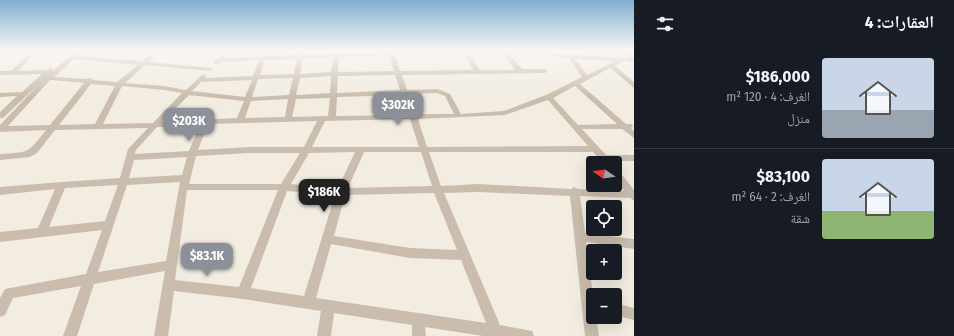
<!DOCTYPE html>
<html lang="ar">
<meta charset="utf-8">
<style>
body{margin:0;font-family:"Fira Sans Condensed","Noto Naskh Arabic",sans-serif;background:#242831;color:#f1f3f6;direction:rtl;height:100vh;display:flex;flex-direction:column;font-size:15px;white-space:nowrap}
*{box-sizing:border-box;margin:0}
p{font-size:13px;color:#9ea1a6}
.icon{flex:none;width:22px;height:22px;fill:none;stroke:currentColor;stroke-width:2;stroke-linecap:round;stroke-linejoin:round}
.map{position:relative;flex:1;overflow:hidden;direction:ltr}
.drawer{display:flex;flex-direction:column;background:#171b24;width:320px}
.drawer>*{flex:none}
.needle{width:26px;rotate:283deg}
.tools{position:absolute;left:586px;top:156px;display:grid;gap:8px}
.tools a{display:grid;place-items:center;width:36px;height:36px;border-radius:4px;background:#171b24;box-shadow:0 4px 16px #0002;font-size:20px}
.price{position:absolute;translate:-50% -34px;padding:0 9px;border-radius:8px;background:#8c9099;color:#fff;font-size:13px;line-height:26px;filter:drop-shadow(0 1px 2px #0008)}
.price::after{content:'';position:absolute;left:50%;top:24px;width:12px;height:9px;margin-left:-6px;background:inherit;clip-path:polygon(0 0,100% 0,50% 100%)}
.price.selected{background:#222;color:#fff}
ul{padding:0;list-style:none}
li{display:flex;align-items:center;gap:12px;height:100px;padding:0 20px}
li+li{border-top:1px solid #363941}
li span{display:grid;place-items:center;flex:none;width:112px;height:80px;border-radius:4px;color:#555}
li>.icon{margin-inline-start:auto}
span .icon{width:48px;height:48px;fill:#fffc;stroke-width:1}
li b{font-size:17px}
h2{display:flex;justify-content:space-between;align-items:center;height:48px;padding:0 20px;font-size:17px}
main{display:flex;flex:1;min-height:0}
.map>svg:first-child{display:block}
</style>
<main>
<section class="drawer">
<h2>العقارات: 4<svg class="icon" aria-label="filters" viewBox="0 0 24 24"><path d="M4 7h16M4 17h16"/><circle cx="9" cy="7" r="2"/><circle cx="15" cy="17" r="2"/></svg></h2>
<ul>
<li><span style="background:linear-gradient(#c9d6e8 65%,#9aa5b1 0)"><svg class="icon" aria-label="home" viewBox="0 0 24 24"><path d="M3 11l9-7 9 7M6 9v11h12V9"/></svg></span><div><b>$186,000</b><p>الغرف: 4 · 120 m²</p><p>منزل</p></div></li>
<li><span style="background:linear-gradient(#c9d6e8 65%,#8fb573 0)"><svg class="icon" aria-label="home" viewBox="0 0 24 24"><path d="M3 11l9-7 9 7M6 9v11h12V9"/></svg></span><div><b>$83,100</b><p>الغرف: 2 · 64 m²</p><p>شقة</p></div></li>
</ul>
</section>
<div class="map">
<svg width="634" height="336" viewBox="0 0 634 336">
<rect width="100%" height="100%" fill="#f2ece1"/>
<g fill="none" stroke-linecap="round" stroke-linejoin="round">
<!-- minor -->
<g fill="#cabdad" fill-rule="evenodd">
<polygon points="7,50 0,56 1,50"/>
<path d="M33,50H39L18,71L46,70L50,68L52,69L53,71L77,50H84L78,56L142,61L155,50H162L149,62L212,68V70L210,71L145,65L125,83L164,86L186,90L203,74L206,76L205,78L253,76L259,60L221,62L218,64H214L213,63L225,50H231L224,58L261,57L263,50H269L267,56L298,55L299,50H305L304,55L333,54L334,50H338L339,54L388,52L387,50H393V52L483,50L480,52H468L480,70H515L500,50H506L522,69H545L548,71L545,73L402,75L407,90L438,89L450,94L461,114L504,111L546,95L582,77L569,58L550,56L542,50C549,50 553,53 560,54L628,58L621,50H627L634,57V62L623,61L615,66L634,82V88L610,68L580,84L626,124H632L633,126L631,128L634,131V138L622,129H582L606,155H634V161H611L612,163H603L593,152H429L441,186L478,184L571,189L574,187L578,189L624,191L615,179V169L618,170L634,190V201L630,198L580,196L585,233L634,239V249L586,242L593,295V317H596L599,336H585L570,196L478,192L444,193L500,325L532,331L534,336H483L425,327L426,336H412V325L334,313L331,336H317L321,311L243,299L174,291L168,336H154L165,271L94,284L77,336H63L81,286L13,298L5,315L0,317V298L5,289L86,274L102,230L0,242V232L38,228L55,189L0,195V187L62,182L120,178L128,149L148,128L55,130L37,153L30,157L0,160V154C30,152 27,154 46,130L0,132V125L39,84L3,118H0V112L17,96L0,97V93L22,92L42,74L0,75V71H11ZM463,52L473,70L400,71L395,55ZM389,55L394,71L338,72L339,57ZM333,57L331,72L300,74L303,59ZM74,59L138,65L117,82L93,80L90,78L87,79L54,77ZM297,59L294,74L260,75L265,60ZM575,59L615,61L587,75ZM395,75L400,90L337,93L338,76ZM331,76L330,93L296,95L300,78ZM293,78L289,95L252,97L258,79ZM50,80L84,83L50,125L8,126ZM252,80L245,97L192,91L201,82ZM91,84L115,86L95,124L59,125ZM122,86L164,90L182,93L153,123L103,124ZM575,86L617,124L578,125L553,98ZM437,93L445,96L454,114H416L409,94ZM189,95L244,101L237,118L162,122ZM402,95L408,115L336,116L337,97ZM330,98L328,116L292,117L296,99ZM288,99L285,117L245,118L251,101ZM548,100L588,146L427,147L418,119L505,115ZM410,119L419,147H312L325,121ZM317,121L304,147H250L198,150L208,124ZM200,125L189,151L135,154L136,150L157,127ZM355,152L338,188L291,184L309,153ZM364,152H421L432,186L348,188ZM250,153H300L281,184H189L196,156ZM187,157L182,175L129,178L134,160ZM180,182L166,261L98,272L127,185ZM118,185L105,221L49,227L65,188ZM187,190H278L239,287L175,280ZM287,191L335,195L304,296L251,288ZM434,193L457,250L410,248L334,236L345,195ZM331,244L410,258L461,260L486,323L316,298Z"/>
<polygon points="615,303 634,308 634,320 615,315"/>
</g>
</g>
<!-- sky -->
<linearGradient id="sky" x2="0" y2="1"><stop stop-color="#7fafd1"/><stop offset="0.52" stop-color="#f9f6f2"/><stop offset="1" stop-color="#f9f6f2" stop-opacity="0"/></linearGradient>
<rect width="634" height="97" fill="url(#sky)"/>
</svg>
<div class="tools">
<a><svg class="needle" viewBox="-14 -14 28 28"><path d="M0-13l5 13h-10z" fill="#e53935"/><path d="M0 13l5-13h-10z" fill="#9ea1a6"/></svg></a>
<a><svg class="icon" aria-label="locate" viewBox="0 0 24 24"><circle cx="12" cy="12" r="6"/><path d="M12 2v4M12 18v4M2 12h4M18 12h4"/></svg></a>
<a>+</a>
<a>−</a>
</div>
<b class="price" style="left:398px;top:126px">$302K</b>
<b class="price" style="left:189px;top:142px">$203K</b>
<b class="price selected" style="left:324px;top:213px">$186K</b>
<b class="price" style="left:207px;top:277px">$83.1K</b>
</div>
</main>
